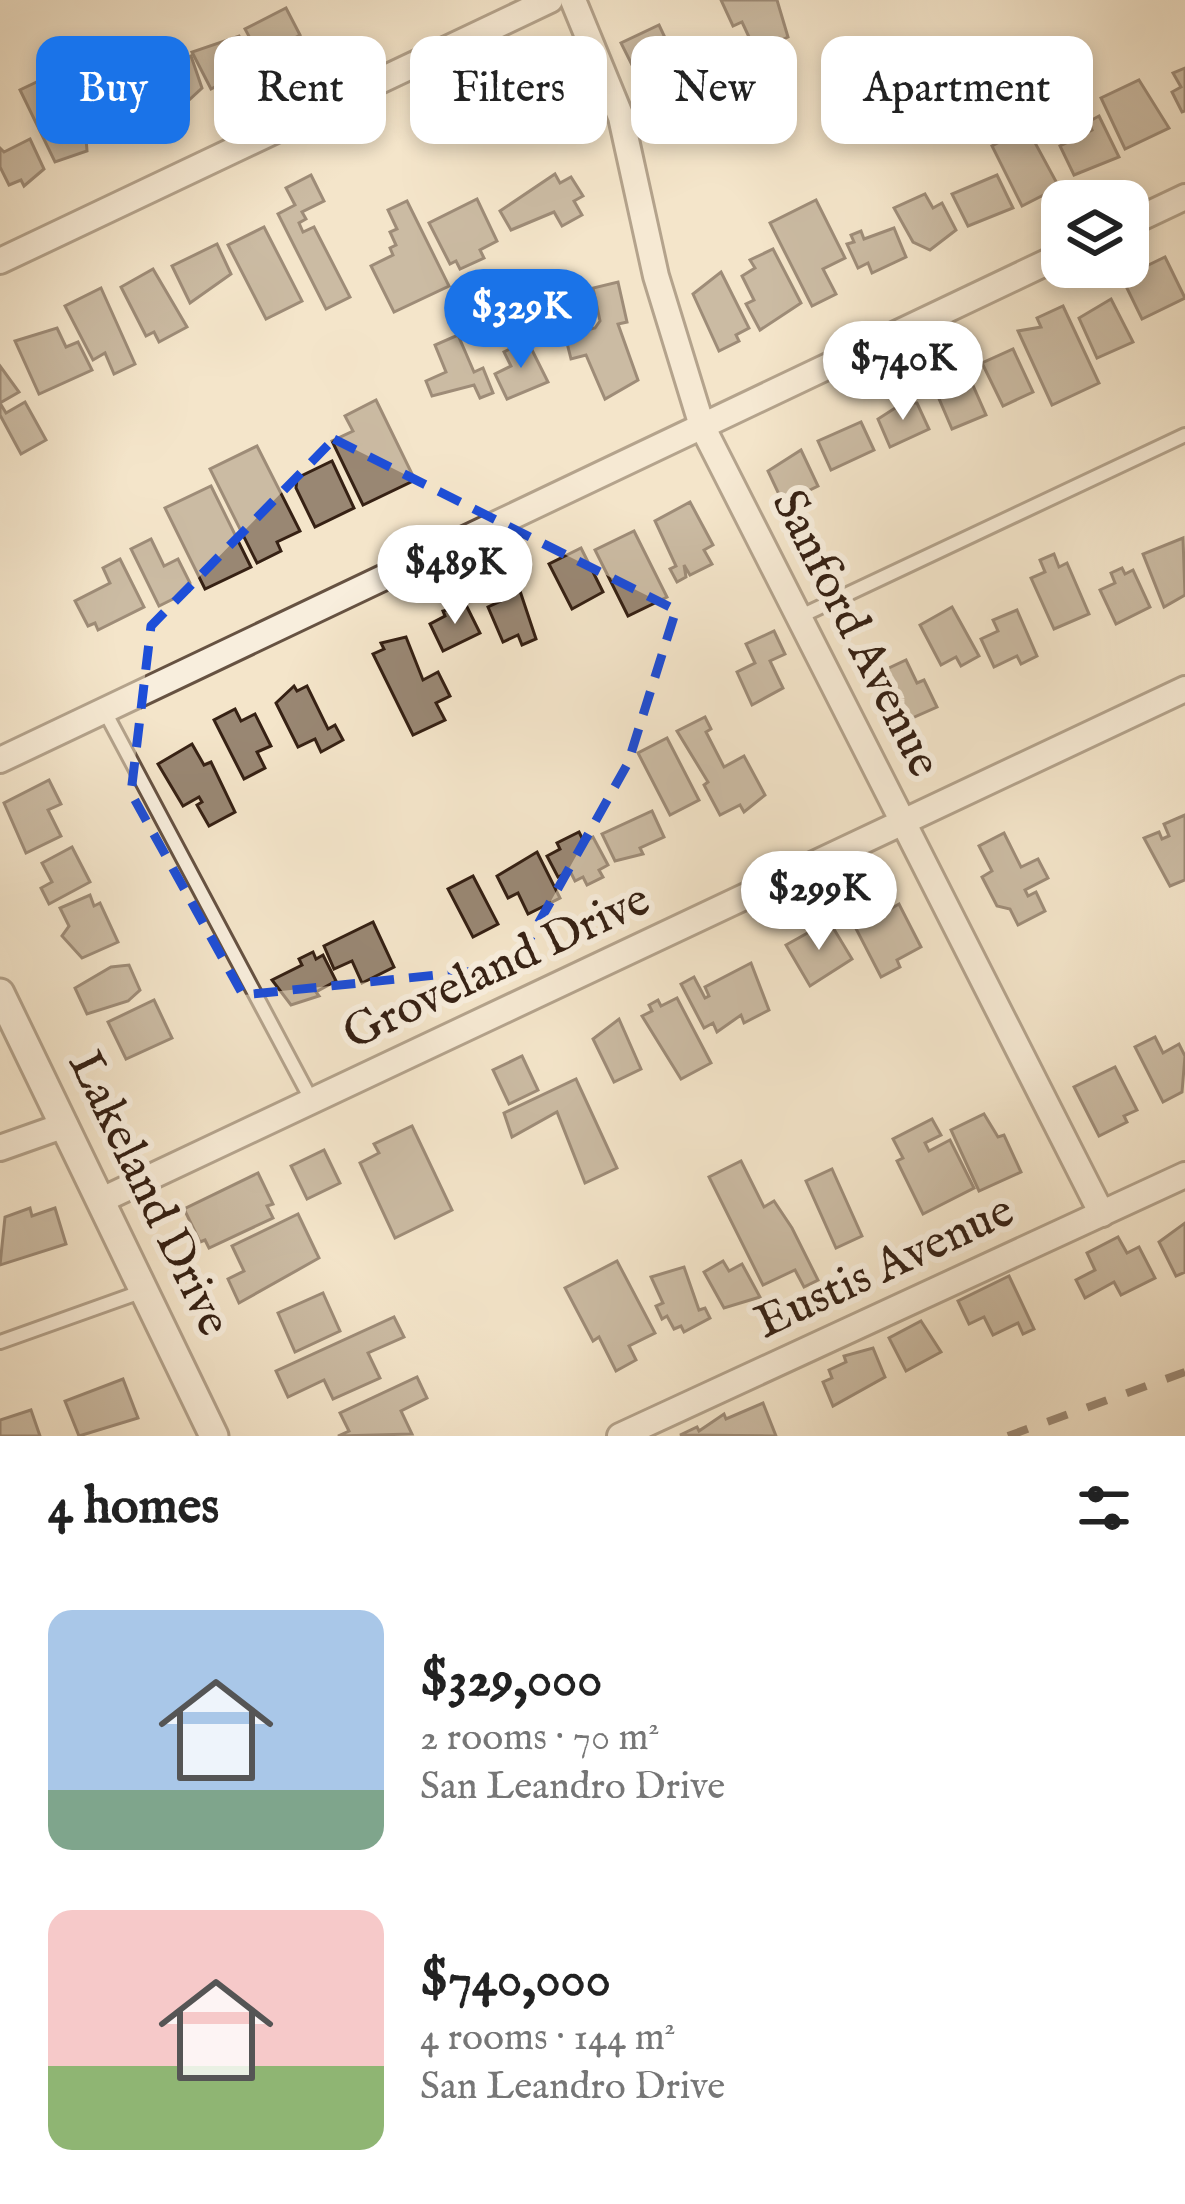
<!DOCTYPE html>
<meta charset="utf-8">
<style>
body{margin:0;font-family:"IM FELL English",serif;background:#f2f2f2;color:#222;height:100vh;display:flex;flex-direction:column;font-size:45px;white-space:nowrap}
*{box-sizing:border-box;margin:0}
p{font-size:39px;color:#767676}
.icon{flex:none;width:66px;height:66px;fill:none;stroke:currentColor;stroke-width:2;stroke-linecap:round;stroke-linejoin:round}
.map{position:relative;height:1436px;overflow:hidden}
.panel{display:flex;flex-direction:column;background:#fff;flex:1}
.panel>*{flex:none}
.banner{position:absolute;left:36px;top:36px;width:1113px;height:108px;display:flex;gap:24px}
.controls{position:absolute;left:1041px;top:180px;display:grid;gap:24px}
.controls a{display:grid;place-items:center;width:108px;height:108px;border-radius:24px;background:#fff;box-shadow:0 6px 18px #0003;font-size:60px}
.price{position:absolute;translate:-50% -102px;padding:0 27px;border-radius:42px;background:#fff;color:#222;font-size:39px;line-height:78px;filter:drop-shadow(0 3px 6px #0008)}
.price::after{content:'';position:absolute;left:50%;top:72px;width:36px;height:27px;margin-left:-18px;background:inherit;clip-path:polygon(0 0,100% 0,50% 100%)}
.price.on{background:#1a73e8;color:#fff}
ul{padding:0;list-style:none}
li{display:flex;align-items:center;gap:36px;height:300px;padding:0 48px}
li span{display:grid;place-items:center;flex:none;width:336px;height:240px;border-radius:24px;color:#555}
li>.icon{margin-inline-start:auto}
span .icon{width:144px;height:144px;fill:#fffc;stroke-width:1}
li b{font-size:51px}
h2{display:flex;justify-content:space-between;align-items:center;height:144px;padding:0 48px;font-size:51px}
.chip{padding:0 42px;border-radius:24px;background:#fff;box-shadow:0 6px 18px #0003;font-size:42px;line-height:108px}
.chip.on{background:#1a73e8;color:#fff}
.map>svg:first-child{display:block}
</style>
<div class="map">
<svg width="1185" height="1436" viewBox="0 0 1185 1436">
<rect width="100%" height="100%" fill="#f4e5ca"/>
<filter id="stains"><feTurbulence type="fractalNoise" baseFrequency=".00167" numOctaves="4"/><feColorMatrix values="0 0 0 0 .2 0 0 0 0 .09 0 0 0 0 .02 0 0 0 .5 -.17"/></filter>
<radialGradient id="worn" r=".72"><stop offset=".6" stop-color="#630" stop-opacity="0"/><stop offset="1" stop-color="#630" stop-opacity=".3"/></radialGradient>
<!-- building -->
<g fill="#998773" stroke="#362114" stroke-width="3">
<polygon points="721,0 777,0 788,37 756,52 742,22 733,26"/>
<polygon points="286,8 300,35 293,39 295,44 259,55 245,29"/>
<polygon points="659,25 676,61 639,79 621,43"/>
<polygon points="239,36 249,57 239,62 234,77 211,89 192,52"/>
<polygon points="117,48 129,73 122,76 131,93 126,95 139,94 149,114 120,140 117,135 109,139 93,105 110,96 92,59"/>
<polygon points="161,52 167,66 191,56 202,88 176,112 164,112 142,60"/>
<polygon points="1185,68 1185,111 1182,112 1172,92 1181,87 1173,73"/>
<polygon points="43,79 64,122 86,111 97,133 86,138 87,151 55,162 20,90"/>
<polygon points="1139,80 1169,128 1125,149 1101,98"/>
<polygon points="1013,102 1059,187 1022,206 992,146 1009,137 995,111"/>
<polygon points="1099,116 1119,157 1074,175 1060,146 1092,130 1088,122"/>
<polygon points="30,139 44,169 24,186 21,180 9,185 0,167 0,148 4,152"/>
<polygon points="555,174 560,183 571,177 583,196 574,201 582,215 562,226 554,212 511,230 500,211"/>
<polygon points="311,175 324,201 302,212 306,219 299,223 303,232 314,227 350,297 326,309 278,214 295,205 286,188"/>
<polygon points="997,175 1013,208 968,226 952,194"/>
<polygon points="925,194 933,208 942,203 956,230 930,250 913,242 894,208"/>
<polygon points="477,199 497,241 480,250 484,258 460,269 456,261 450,264 429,223"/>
<polygon points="816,200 845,258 823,269 836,294 812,306 770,223"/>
<polygon points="407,201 449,286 394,312 371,266 393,255 390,248 396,245 390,232 397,229 388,210"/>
<polygon points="264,227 302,301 266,319 228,245"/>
<polygon points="894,228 906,257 872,273 868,263 858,268 847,244 854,242 851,235 861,231 864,239"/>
<polygon points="217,244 231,274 190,303 172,266"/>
<polygon points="773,249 801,303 760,330 746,304 754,300 742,276 755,268 750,260"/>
<polygon points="1165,257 1185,298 1142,319 1122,278"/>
<polygon points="153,269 187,327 159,342 154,332 146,336 121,287"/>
<polygon points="721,272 749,328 736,335 739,341 719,351 693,294"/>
<polygon points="618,282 627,322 618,324 638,380 605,399 586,355 571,359 565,335 595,328 600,321 593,288"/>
<polygon points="101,288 135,364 114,374 105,353 93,360 65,306"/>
<polygon points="1111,299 1133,342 1097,358 1079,318"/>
<polygon points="1063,306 1099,383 1052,405 1018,331 1041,327 1037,318"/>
<polygon points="57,328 66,347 78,342 92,370 39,394 15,341"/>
<polygon points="458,335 474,372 483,368 493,393 480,398 474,385 432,396 426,381 446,372 435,345"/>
<polygon points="527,340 548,382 507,399 495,374 511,366 504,352"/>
<polygon points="1013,349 1033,392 1003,406 982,363"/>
<polygon points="0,366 19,392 0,403 6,413 25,402 46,440 21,454 0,415"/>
<polygon points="956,371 967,372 986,415 952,429 934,387"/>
<polygon points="376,400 415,480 363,505 332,441 353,431 345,416"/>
<polygon points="903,403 917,403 929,429 890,447 878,419"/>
<polygon points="861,422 874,450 831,470 818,441"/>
<polygon points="257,446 300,531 277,542 281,551 257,563 210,469"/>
<polygon points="801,450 818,486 783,503 768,471"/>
<polygon points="332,461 354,508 315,527 296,488 297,478"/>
<polygon points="211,486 251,567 205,589 165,508"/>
<polygon points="690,502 713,545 704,550 712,564 690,575 684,565 686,577 677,582 670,569 676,566 655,521"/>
<polygon points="634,531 667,597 628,616 595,550"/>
<polygon points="1183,538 1185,595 1164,607 1143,554"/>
<polygon points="151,539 164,566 178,559 190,583 189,591 159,606 131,549"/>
<polygon points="581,548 603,592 572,609 549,564"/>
<polygon points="1054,554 1059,567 1067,563 1089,614 1054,629 1031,578 1045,572 1040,560"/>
<polygon points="120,559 144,607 98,630 95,623 88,626 75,601 110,583 103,568"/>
<polygon points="1122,568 1125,574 1133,570 1150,607 1116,624 1100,590 1115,583 1111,573"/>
<polygon points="516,579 536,639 522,645 518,635 503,642 488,607 503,600 497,587"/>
<polygon points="466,605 480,633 443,651 430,624 445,616 443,611"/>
<polygon points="952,607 979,656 961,666 956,657 941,665 920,625"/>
<polygon points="1017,610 1037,656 1021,664 1017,656 994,667 981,639 998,631 993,620"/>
<polygon points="774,631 785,654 770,661 783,688 752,705 737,672 755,663 746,644"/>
<polygon points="406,637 423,680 438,672 450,696 436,703 445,720 413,735 373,654 384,649 381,643"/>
<polygon points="906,660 917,683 924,680 937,707 894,726 872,676"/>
<polygon points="294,686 297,691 307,686 328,729 335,725 343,740 321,752 315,739 298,747 276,703"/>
<polygon points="235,709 241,721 255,714 271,746 257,752 265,768 244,779 214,720"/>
<polygon points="705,717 711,729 706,732 724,767 744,756 765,795 744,812 740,805 720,815 704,785 708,782 677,731"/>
<polygon points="667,738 699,800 670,815 638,753"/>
<polygon points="192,744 204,765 211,762 235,812 209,826 197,805 202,802 199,797 183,806 158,764"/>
<polygon points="49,780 61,804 48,810 61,836 26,853 4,803"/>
<polygon points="652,811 664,837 640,848 643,854 615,861 602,834"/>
<polygon points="1185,815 1185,880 1170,886 1144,838 1159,832 1162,839 1169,836 1164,824"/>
<polygon points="579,832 584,842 593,837 608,865 599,870 603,877 587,885 583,877 575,881 570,871 558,877 547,856 560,849 557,843"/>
<polygon points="1004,833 1021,867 1038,859 1048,878 1025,890 1028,896 1036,892 1045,911 1018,925 1010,909 997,906 982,877 992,871 979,846"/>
<polygon points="72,847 90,882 49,904 41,888 52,882 42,863"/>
<polygon points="537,852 560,898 528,914 518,893 508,898 497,876"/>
<polygon points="473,876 498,924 473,937 448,889"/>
<polygon points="885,894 892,908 899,904 921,947 897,960 900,967 881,977 851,919"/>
<polygon points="90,895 94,906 100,903 118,942 82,958 62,936 69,926 60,908"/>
<polygon points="829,921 852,959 810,986 786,945"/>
<polygon points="373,922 394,967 362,983 352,961 334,969 324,946"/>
<polygon points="313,952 316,959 323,955 336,981 316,992 319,996 291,1005 272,980 302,965 299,959"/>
<polygon points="751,963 769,1010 744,1023 741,1015 717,1032 713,1023 704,1028 681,984 694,977 705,998 709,996 705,987"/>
<polygon points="129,965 140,990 128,1001 87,1014 75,988 111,967"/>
<polygon points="677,998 711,1063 681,1079 642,1016 652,1011 649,1005 658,1000 661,1006"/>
<polygon points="154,1000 172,1038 126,1059 108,1022"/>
<polygon points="619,1019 641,1069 614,1082 593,1039"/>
<polygon points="1155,1037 1163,1053 1179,1044 1185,1056 1182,1092 1163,1102 1135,1047"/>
<polygon points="522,1056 538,1090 509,1104 493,1070"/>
<polygon points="1115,1067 1137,1110 1124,1116 1127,1122 1099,1136 1074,1087"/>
<polygon points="576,1079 617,1168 585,1183 557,1112 512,1137 504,1113"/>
<polygon points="984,1114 998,1137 1004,1135 1021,1172 979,1191 951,1130"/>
<polygon points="932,1119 941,1135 925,1143 929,1151 950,1140 974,1188 923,1214 897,1161 903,1158 893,1139"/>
<polygon points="412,1126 452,1210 395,1238 360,1163 379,1153 374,1144"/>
<polygon points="324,1150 340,1183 307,1199 291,1166"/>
<polygon points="741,1161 764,1207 774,1201 792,1228 818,1280 804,1287 795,1270 763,1285 709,1177"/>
<polygon points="832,1169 862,1236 836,1248 806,1181"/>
<polygon points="258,1173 273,1204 267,1206 273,1218 209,1248 205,1240 200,1242 184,1209"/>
<polygon points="30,1208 32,1216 55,1208 66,1244 0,1265 5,1217"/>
<polygon points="298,1214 319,1258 239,1303 228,1279 244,1271 232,1246"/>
<polygon points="1185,1223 1185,1272 1176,1276 1159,1242"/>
<polygon points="1118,1237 1127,1253 1139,1247 1155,1278 1121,1295 1114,1282 1085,1298 1076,1280 1095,1270 1087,1253"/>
<polygon points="617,1261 655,1333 629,1346 636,1360 616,1371 599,1337 593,1341 565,1288"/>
<polygon points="723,1261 729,1271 742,1264 760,1297 724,1308 704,1272"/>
<polygon points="684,1267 699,1310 705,1308 710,1318 684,1332 681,1326 674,1329 667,1316 662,1319 656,1306 663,1303 651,1277"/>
<polygon points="1009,1276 1034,1329 1023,1334 1018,1323 993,1335 984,1317 969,1324 958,1301"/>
<polygon points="323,1293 340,1331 295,1352 278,1313"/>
<polygon points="394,1317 404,1337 368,1353 380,1378 333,1399 324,1380 288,1397 276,1371"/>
<polygon points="921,1321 941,1352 906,1371 889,1338"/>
<polygon points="873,1348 885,1377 833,1406 823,1382 832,1378 829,1370 846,1362 844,1356"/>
<polygon points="417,1377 427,1398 401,1411 412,1434 338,1436 349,1431 340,1413"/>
<polygon points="123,1379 138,1418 79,1436 65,1401"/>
<polygon points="763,1403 776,1436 680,1435 697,1427 699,1431 724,1414 726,1419"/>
<polygon points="31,1410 40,1436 0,1436 0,1420"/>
</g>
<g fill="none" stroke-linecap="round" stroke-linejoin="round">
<defs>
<g id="service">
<polyline points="799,617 1185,435"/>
<polyline points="104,710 312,1101"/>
<polyline points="0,1342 146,1290"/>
</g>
<g id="minor">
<polyline points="573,0 621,117 656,276 702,426 1102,1214"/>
<polyline points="1128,224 1185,197"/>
<polyline points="0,261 550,0"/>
<polyline points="0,760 1062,255"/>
<polyline points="0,1148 65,1125"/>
<polyline points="104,1199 1185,689"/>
<polyline points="620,1436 1185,1175"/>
</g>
<polyline id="tertiary" points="0,993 214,1436"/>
</defs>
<!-- service casing -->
<use href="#service" stroke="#665242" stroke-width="18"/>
<!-- minor casing -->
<use href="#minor" stroke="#665242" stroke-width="30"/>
<!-- tertiary casing -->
<use href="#tertiary" stroke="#665242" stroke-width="33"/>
<!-- service -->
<use href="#service" stroke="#f8eedd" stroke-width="12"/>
<!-- minor -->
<use href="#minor" stroke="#f8eedd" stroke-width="24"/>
<!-- tertiary -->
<use href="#tertiary" stroke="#f8eedd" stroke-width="27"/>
<!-- rail -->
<polyline stroke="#362114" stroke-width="8" stroke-dasharray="21 21" stroke-linecap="butt" points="1008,1436 1185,1372"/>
</g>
<!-- marked area -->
<path d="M0 0H1185V1436H0ZM334,439L676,610L628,763L514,967L243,995L131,793L151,626Z" fill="#f4e5ca" fill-opacity=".55" fill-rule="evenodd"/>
<path fill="none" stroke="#1d4ed8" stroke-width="9" stroke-dasharray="24 15" stroke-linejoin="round" d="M334,439L676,610L628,763L514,967L243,995L131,793L151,626Z"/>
<g text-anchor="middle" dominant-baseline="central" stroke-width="12" stroke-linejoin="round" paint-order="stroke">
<!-- street labels -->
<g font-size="48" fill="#362114" stroke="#f8eedd">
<text transform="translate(855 634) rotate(63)">Sanford Avenue</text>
<text transform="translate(497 968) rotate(-25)">Groveland Drive</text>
<text transform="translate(148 1194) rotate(64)">Lakeland Drive</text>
<text transform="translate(885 1268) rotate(-25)">Eustis Avenue</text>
</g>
</g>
<rect width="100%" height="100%" filter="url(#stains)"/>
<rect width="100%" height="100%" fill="url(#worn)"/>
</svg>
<div class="controls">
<a><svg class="icon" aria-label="layers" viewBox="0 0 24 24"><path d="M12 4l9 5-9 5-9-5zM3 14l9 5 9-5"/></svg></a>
</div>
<b class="price on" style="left:521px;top:371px">$329K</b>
<b class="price" style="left:903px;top:423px">$740K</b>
<b class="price" style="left:455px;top:627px">$489K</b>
<b class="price" style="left:819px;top:953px">$299K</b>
<div class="banner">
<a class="chip on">Buy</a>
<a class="chip">Rent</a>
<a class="chip">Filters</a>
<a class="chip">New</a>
<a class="chip">Apartment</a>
</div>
</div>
<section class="panel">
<h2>4 homes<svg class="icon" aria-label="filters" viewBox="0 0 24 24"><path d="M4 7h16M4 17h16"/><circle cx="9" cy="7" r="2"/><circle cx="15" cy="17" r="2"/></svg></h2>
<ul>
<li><span style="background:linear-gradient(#a9c7e8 75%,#7fa58c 0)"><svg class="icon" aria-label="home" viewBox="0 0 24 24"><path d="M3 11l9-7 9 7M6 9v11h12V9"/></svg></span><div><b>$329,000</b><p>2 rooms · 70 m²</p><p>San Leandro Drive</p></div></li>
<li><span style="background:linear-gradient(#f6c9c9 65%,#8fb573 0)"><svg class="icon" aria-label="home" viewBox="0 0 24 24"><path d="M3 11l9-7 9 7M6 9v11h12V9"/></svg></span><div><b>$740,000</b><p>4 rooms · 144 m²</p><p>San Leandro Drive</p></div></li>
</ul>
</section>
